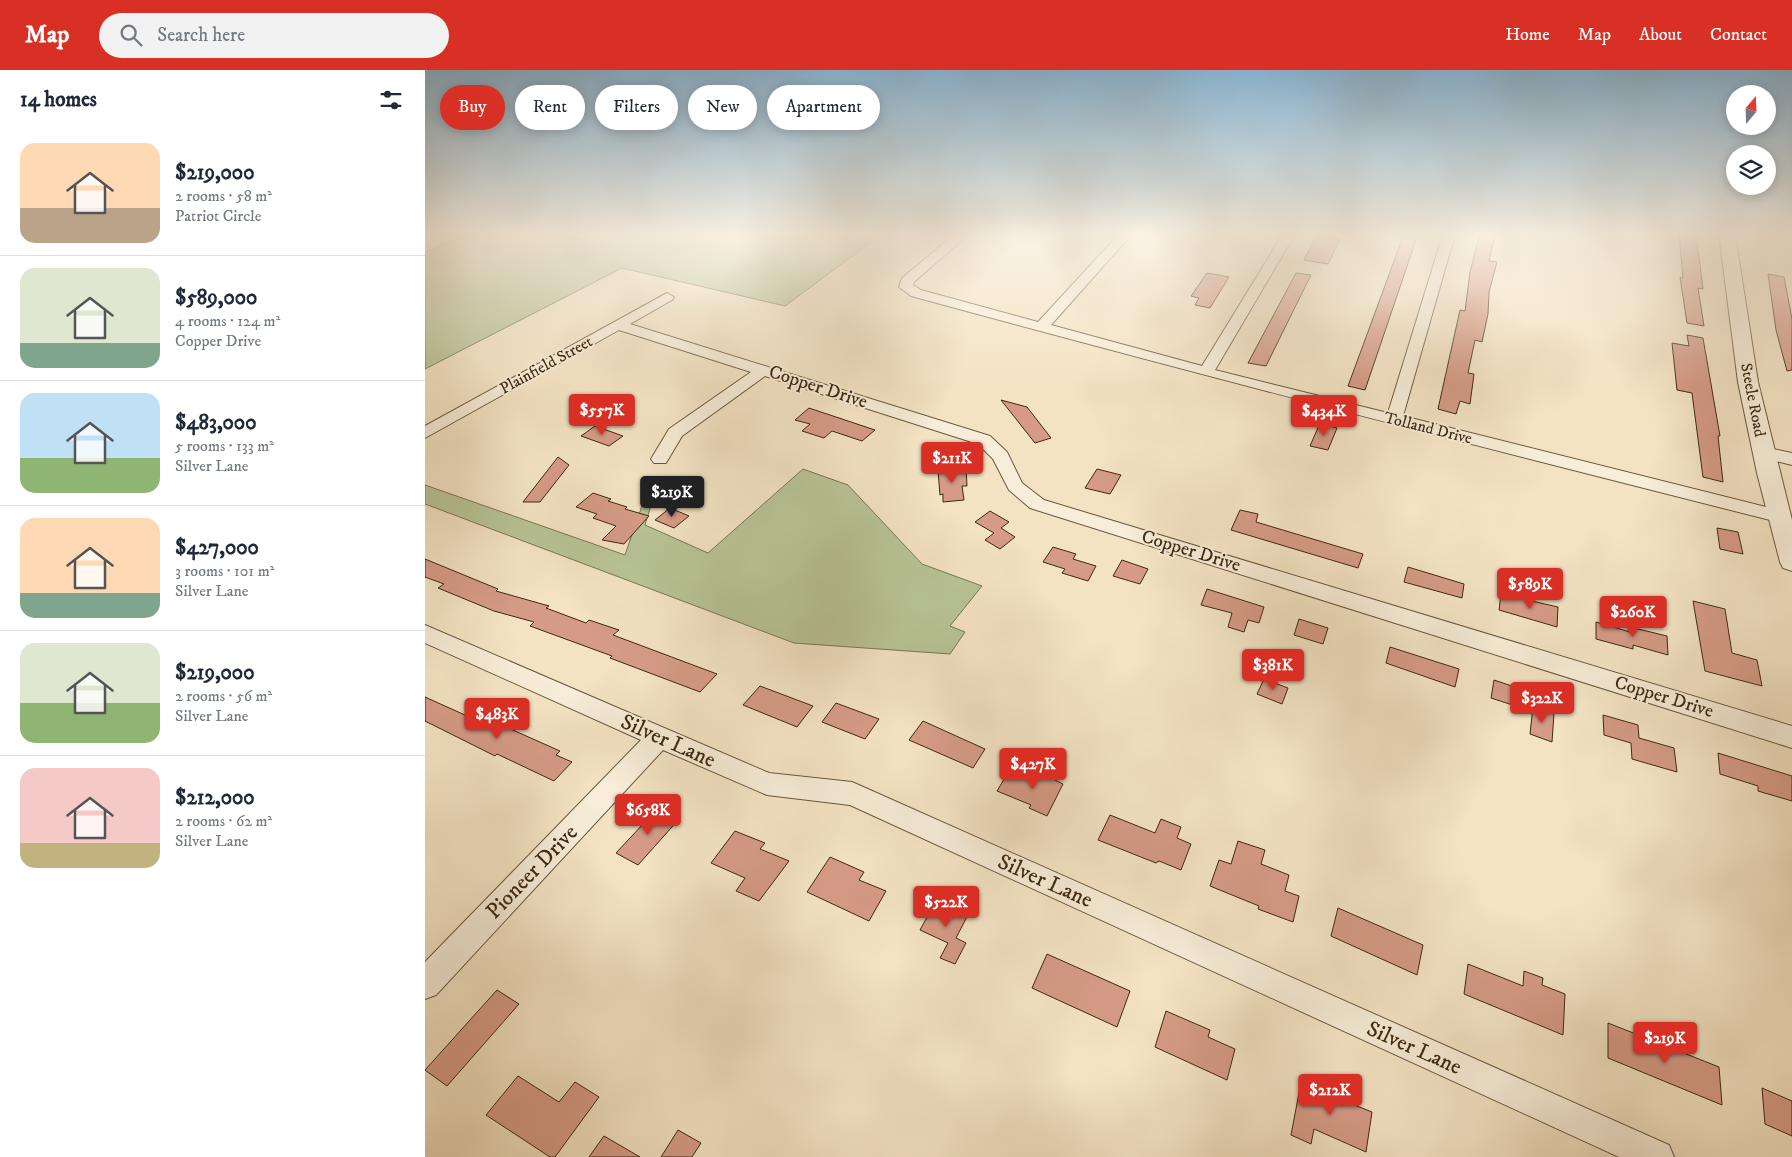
<!DOCTYPE html>
<meta charset="utf-8">
<style>
body{margin:0;font-family:"IM FELL DW Pica",serif;background:#f2f2f3;color:#1f2937;height:100vh;display:flex;flex-direction:column;font-size:19px;white-space:nowrap}
*{box-sizing:border-box;margin:0}
p{font-size:16px;color:#747a83}
.icon{flex:none;width:28px;height:28px;fill:none;stroke:currentColor;stroke-width:2;stroke-linecap:round;stroke-linejoin:round}
.map{position:relative;flex:1;overflow:hidden}
.details{display:flex;flex-direction:column;background:#fff;width:425px}
.details>*{flex:none}
.guide{position:absolute;left:15px;top:15px;width:475px;height:45px;display:flex;gap:10px}
.needle{width:32px;rotate:19deg}
.fabs{position:absolute;left:1301px;top:15px;display:grid;gap:10px}
.fabs a{display:grid;place-items:center;width:50px;height:50px;border-radius:50%;background:#fff;box-shadow:0 2px 12px #0003;font-size:25px}
.price{position:absolute;translate:-50% -42px;padding:0 11px;border-radius:5px;background:#d93025;color:#fff;font-size:16px;line-height:32px;filter:drop-shadow(0 1px 2px #0008)}
.price::after{content:'';position:absolute;left:50%;top:30px;width:15px;height:11px;margin-left:-8px;background:inherit;clip-path:polygon(0 0,100% 0,50% 100%)}
.price.on{background:#222;color:#fff}
ul{padding:0;list-style:none}
li{display:flex;align-items:center;gap:15px;height:125px;padding:0 20px}
li+li{border-top:1px solid #e0e1e3}
li span{display:grid;place-items:center;flex:none;width:140px;height:100px;border-radius:15px;color:#555}
li>.icon{margin-inline-start:auto}
span .icon{width:60px;height:60px;fill:#fffc;stroke-width:1}
li b{font-size:21px}
h2{display:flex;justify-content:space-between;align-items:center;height:60px;padding:0 20px;font-size:21px}
.pill{padding:0 18px;border-radius:22px;background:#fff;box-shadow:0 2px 12px #0003;font-size:18px;line-height:45px}
.pill.on{background:#d93025;color:#fff}
header{display:flex;align-items:center;gap:30px;box-sizing:border-box;height:70px;padding:0 25px;background:#d93025;color:#fff}
header strong{font-size:24px}
nav{display:flex;gap:28px;margin-inline-start:auto;font-size:18px}
.search{width:350px;height:45px;background:#f2f2f3;display:flex;align-items:center;gap:12px;box-sizing:border-box;padding:0 18px;border-radius:28px;color:#747a83;font-size:19px}
main{display:flex;flex:1;min-height:0}
.map>svg:first-child{display:block}
</style>
<header>
<strong>Map</strong>
<div class="search"><svg class="icon" aria-label="search" viewBox="0 0 24 24"><circle cx="10" cy="10" r="6"/><path d="M15 15l6 6"/></svg>Search here</div>
<nav><a>Home</a><a>Map</a><a>About</a><a>Contact</a></nav>
</header>
<main>
<section class="details">
<h2>14 homes<svg class="icon" aria-label="filters" viewBox="0 0 24 24"><path d="M4 7h16M4 17h16"/><circle cx="9" cy="7" r="2"/><circle cx="15" cy="17" r="2"/></svg></h2>
<ul>
<li><span style="background:linear-gradient(#ffd9b3 65%,#b9a48a 0)"><svg class="icon" aria-label="home" viewBox="0 0 24 24"><path d="M3 11l9-7 9 7M6 9v11h12V9"/></svg></span><div><b>$219,000</b><p>2 rooms · 58 m²</p><p>Patriot Circle</p></div></li>
<li><span style="background:linear-gradient(#dfe7d0 75%,#7fa58c 0)"><svg class="icon" aria-label="home" viewBox="0 0 24 24"><path d="M3 11l9-7 9 7M6 9v11h12V9"/></svg></span><div><b>$589,000</b><p>4 rooms · 124 m²</p><p>Copper Drive</p></div></li>
<li><span style="background:linear-gradient(#bfe0f5 65%,#8fb573 0)"><svg class="icon" aria-label="home" viewBox="0 0 24 24"><path d="M3 11l9-7 9 7M6 9v11h12V9"/></svg></span><div><b>$483,000</b><p>5 rooms · 133 m²</p><p>Silver Lane</p></div></li>
<li><span style="background:linear-gradient(#ffd9b3 75%,#7fa58c 0)"><svg class="icon" aria-label="home" viewBox="0 0 24 24"><path d="M3 11l9-7 9 7M6 9v11h12V9"/></svg></span><div><b>$427,000</b><p>3 rooms · 101 m²</p><p>Silver Lane</p></div></li>
<li><span style="background:linear-gradient(#dfe7d0 60%,#8fb573 0)"><svg class="icon" aria-label="home" viewBox="0 0 24 24"><path d="M3 11l9-7 9 7M6 9v11h12V9"/></svg></span><div><b>$219,000</b><p>2 rooms · 56 m²</p><p>Silver Lane</p></div></li>
<li><span style="background:linear-gradient(#f6c9c9 75%,#c2b280 0)"><svg class="icon" aria-label="home" viewBox="0 0 24 24"><path d="M3 11l9-7 9 7M6 9v11h12V9"/></svg></span><div><b>$212,000</b><p>2 rooms · 62 m²</p><p>Silver Lane</p></div></li>
</ul>
</section>
<div class="map">
<svg width="1367" height="1087" viewBox="0 0 1367 1087">
<rect width="100%" height="100%" fill="#f3e3c3"/>
<filter id="stains"><feTurbulence type="fractalNoise" baseFrequency=".004" numOctaves="4"/><feColorMatrix values="0 0 0 0 .2 0 0 0 0 .09 0 0 0 0 .02 0 0 0 .5 -.17"/></filter>
<radialGradient id="worn" r=".72"><stop offset=".6" stop-color="#630" stop-opacity="0"/><stop offset="1" stop-color="#630" stop-opacity=".3"/></radialGradient>
<!-- green -->
<g fill="#b8c496" stroke="#7b7654">
<polygon points="43,164 457,164 360,236 197,198 0,299 0,182"/>
<polygon points="378,399 423,415 497,494 557,516 525,556 540,562 525,584 369,573 0,434 0,415 200,485 222,421 231,419 220,455 283,483"/>
</g>
<!-- building -->
<g fill="#d69b86" stroke="#3e2911">
<polygon points="979,164 993,164 940,320 923,316"/>
<polygon points="1055,164 1070,164 1064,191 1072,192 1064,222 1063,244 1057,272 1050,270 1043,303 1049,304 1045,334 1035,331 1031,344 1013,339 1035,240 1040,241 1045,202"/>
<polygon points="1254,164 1271,164 1278,219 1273,218 1279,256 1262,253 1255,207 1258,208"/>
<polygon points="892,165 915,169 903,194 879,190"/>
<polygon points="782,203 804,207 785,238 770,235 774,228 766,226"/>
<polygon points="871,203 886,205 841,296 823,293"/>
<polygon points="1343,204 1359,207 1367,249 1367,300 1362,301 1351,260"/>
<polygon points="1262,265 1278,268 1295,366 1293,366 1298,412 1278,407 1267,323 1252,320 1247,273 1264,276"/>
<polygon points="576,330 602,337 626,368 610,373"/>
<polygon points="384,338 450,360 437,371 407,361 399,368 377,361 385,354 370,350"/>
<polygon points="895,353 912,358 903,380 885,376"/>
<polygon points="170,356 198,366 184,376 156,366"/>
<polygon points="133,387 144,395 115,432 98,432"/>
<polygon points="541,398 542,416 537,416 539,430 518,432 518,424 515,425 513,401"/>
<polygon points="672,399 696,405 685,424 660,418"/>
<polygon points="168,423 186,429 183,431 202,437 200,439 224,446 199,474 177,470 191,456 168,448 172,444 151,437"/>
<polygon points="245,438 264,446 249,458 230,450"/>
<polygon points="815,440 833,444 831,452 938,484 933,498 806,460"/>
<polygon points="565,441 584,452 576,458 590,467 575,479 560,470 569,463 550,452"/>
<polygon points="1292,458 1313,462 1318,484 1295,479"/>
<polygon points="628,477 651,484 648,489 671,496 663,511 637,503 640,499 618,492"/>
<polygon points="0,489 73,519 71,521 124,536 121,538 161,553 164,550 194,560 188,565 292,604 275,622 185,588 187,586 105,556 109,552 69,541 13,518 19,514 0,507"/>
<polygon points="697,490 723,499 715,514 688,506"/>
<polygon points="983,497 1039,514 1037,528 979,512"/>
<polygon points="782,519 839,537 834,553 823,550 819,562 803,557 807,543 776,535"/>
<polygon points="1076,524 1133,537 1132,557 1074,540"/>
<polygon points="1268,531 1300,539 1307,583 1332,590 1337,616 1280,601"/>
<polygon points="874,549 903,558 898,574 869,565"/>
<polygon points="1171,552 1205,562 1205,557 1242,566 1243,585 1208,575 1208,579 1171,569"/>
<polygon points="965,577 1034,599 1030,617 961,593"/>
<polygon points="839,609 863,618 857,634 832,624"/>
<polygon points="1069,610 1102,621 1100,639 1066,628"/>
<polygon points="335,616 388,636 372,657 318,635"/>
<polygon points="0,627 40,645 45,641 135,681 131,685 147,692 129,711 72,684 70,686 0,651"/>
<polygon points="411,633 454,649 440,669 397,652"/>
<polygon points="1108,636 1129,643 1127,672 1105,664"/>
<polygon points="1178,645 1213,655 1214,668 1249,678 1252,702 1207,689 1206,673 1179,665"/>
<polygon points="498,651 560,679 548,698 484,670"/>
<polygon points="1293,683 1367,706 1367,731 1333,721 1333,716 1295,704"/>
<polygon points="615,696 629,702 626,708 638,714 622,746 604,738 606,735 572,721 584,701 608,710"/>
<polygon points="234,737 255,748 213,795 191,783"/>
<polygon points="685,745 730,763 736,749 756,757 752,768 766,774 756,800 734,791 731,793 673,770"/>
<polygon points="310,761 340,773 335,779 364,791 334,831 311,821 320,808 286,793"/>
<polygon points="813,771 840,780 836,794 864,805 860,821 874,826 868,852 833,839 834,836 785,816 794,790 806,794"/>
<polygon points="405,787 439,802 434,810 461,821 444,851 382,822"/>
<polygon points="512,829 544,843 531,868 541,873 530,894 515,888 523,873 495,860"/>
<polygon points="913,838 998,875 992,905 906,866"/>
<polygon points="622,884 705,921 692,957 607,918"/>
<polygon points="1043,894 1098,916 1099,901 1118,908 1117,915 1140,924 1138,965 1039,924"/>
<polygon points="72,920 94,934 22,1016 0,1000"/>
<polygon points="741,941 785,960 783,967 810,979 802,1010 730,977"/>
<polygon points="1183,953 1294,997 1297,1035 1183,988"/>
<polygon points="93,1006 134,1032 150,1012 174,1027 130,1087 125,1087 61,1045"/>
<polygon points="877,1007 919,1025 922,1032 947,1042 941,1082 889,1059 886,1074 866,1065"/>
<polygon points="1337,1018 1367,1031 1367,1066 1340,1054"/>
<polygon points="253,1060 276,1073 267,1087 236,1087"/>
<polygon points="179,1066 215,1087 164,1087"/>
</g>
<g fill="none" stroke-linecap="round" stroke-linejoin="round">
<defs>
<g id="minor">
<path d="M530,164H544L489,212L488,215L496,220L613,252L694,164H707L626,255L777,296L858,164H870L790,300L963,343L1018,164H1030L978,346L1353,440L1360,441L1362,446L1360,451L1353,452C1063,379 775,305 486,226L474,217L477,208Z"/>
<polygon points="242,223 249,227 247,230 205,254 565,366 582,382 597,413 619,430 1367,656 1367,678 605,438 584,420 568,389 553,374 340,306 257,366 241,393 229,393 226,389 244,359 326,302 194,260 0,368 0,356"/>
<polygon points="1338,377 1367,383 1367,395 1332,386 1329,382 1332,378"/>
<polygon points="0,555 344,703 427,712 436,716 1244,1075 1249,1087 1194,1087 425,735 342,725 238,680 11,925 0,929 0,892 216,670 0,573"/>
</g>
<polygon id="tertiary" points="1294,164 1310,164 1333,312 1367,450 1367,501 1358,498 1355,492 1332,403 1313,312"/>
</defs>
<!-- minor casing -->
<use href="#minor" stroke="#6b583e" stroke-width="2"/>
<!-- tertiary casing -->
<use href="#tertiary" stroke="#6b583e" stroke-width="2"/>
<!-- minor -->
<use href="#minor" fill="#f7edd8" fill-rule="evenodd"/>
<!-- tertiary -->
<use href="#tertiary" fill="#f7edd8" fill-rule="evenodd"/>
</g>
<!-- sky -->
<linearGradient id="sky" x2="0" y2="1"><stop stop-color="#8ab7d6"/><stop offset="0.52" stop-color="#faf2e4"/><stop offset="1" stop-color="#faf2e4" stop-opacity="0"/></linearGradient>
<rect width="1367" height="316" fill="url(#sky)"/>
<g text-anchor="middle" dominant-baseline="central" stroke-width="4" stroke-linejoin="round" paint-order="stroke">
<!-- far-street labels -->
<g font-size="16" fill="#3e2911" stroke="#f7edd8">
<text transform="translate(121 295) rotate(-29)">Plainfield Street</text>
<text transform="translate(1328 330) rotate(79)">Steele Road</text>
<text transform="translate(1003 358) rotate(14)">Tolland Drive</text>
</g>
<!-- street labels -->
<g font-size="19" fill="#3e2911" stroke="#f7edd8">
<text transform="translate(393 317) rotate(18)">Copper Drive</text>
<text transform="translate(766 481) rotate(17)">Copper Drive</text>
<text transform="translate(1239 627) rotate(17)">Copper Drive</text>
</g>
<!-- near-street labels -->
<g font-size="22" fill="#3e2911" stroke="#f7edd8">
<text transform="translate(243 671) rotate(24)">Silver Lane</text>
<text transform="translate(107 802) rotate(-46)">Pioneer Drive</text>
<text transform="translate(620 811) rotate(24)">Silver Lane</text>
<text transform="translate(989 978) rotate(24)">Silver Lane</text>
</g>
</g>
<rect width="100%" height="100%" filter="url(#stains)"/>
<rect width="100%" height="100%" fill="url(#worn)"/>
</svg>
<div class="fabs">
<a><svg class="needle" viewBox="-14 -14 28 28"><path d="M0-13l5 13h-10z" fill="#e53935"/><path d="M0 13l5-13h-10z" fill="#747a83"/></svg></a>
<a><svg class="icon" aria-label="layers" viewBox="0 0 24 24"><path d="M12 4l9 5-9 5-9-5zM3 14l9 5 9-5"/></svg></a>
</div>
<b class="price" style="left:177px;top:366px">$557K</b>
<b class="price" style="left:899px;top:367px">$434K</b>
<b class="price" style="left:527px;top:414px">$211K</b>
<b class="price on" style="left:247px;top:448px">$219K</b>
<b class="price" style="left:1105px;top:540px">$589K</b>
<b class="price" style="left:1208px;top:568px">$260K</b>
<b class="price" style="left:848px;top:621px">$381K</b>
<b class="price" style="left:1117px;top:654px">$322K</b>
<b class="price" style="left:72px;top:670px">$483K</b>
<b class="price" style="left:608px;top:720px">$427K</b>
<b class="price" style="left:223px;top:766px">$658K</b>
<b class="price" style="left:521px;top:858px">$522K</b>
<b class="price" style="left:1240px;top:994px">$219K</b>
<b class="price" style="left:905px;top:1046px">$212K</b>
<div class="guide">
<a class="pill on">Buy</a>
<a class="pill">Rent</a>
<a class="pill">Filters</a>
<a class="pill">New</a>
<a class="pill">Apartment</a>
</div>
</div>
</main>
